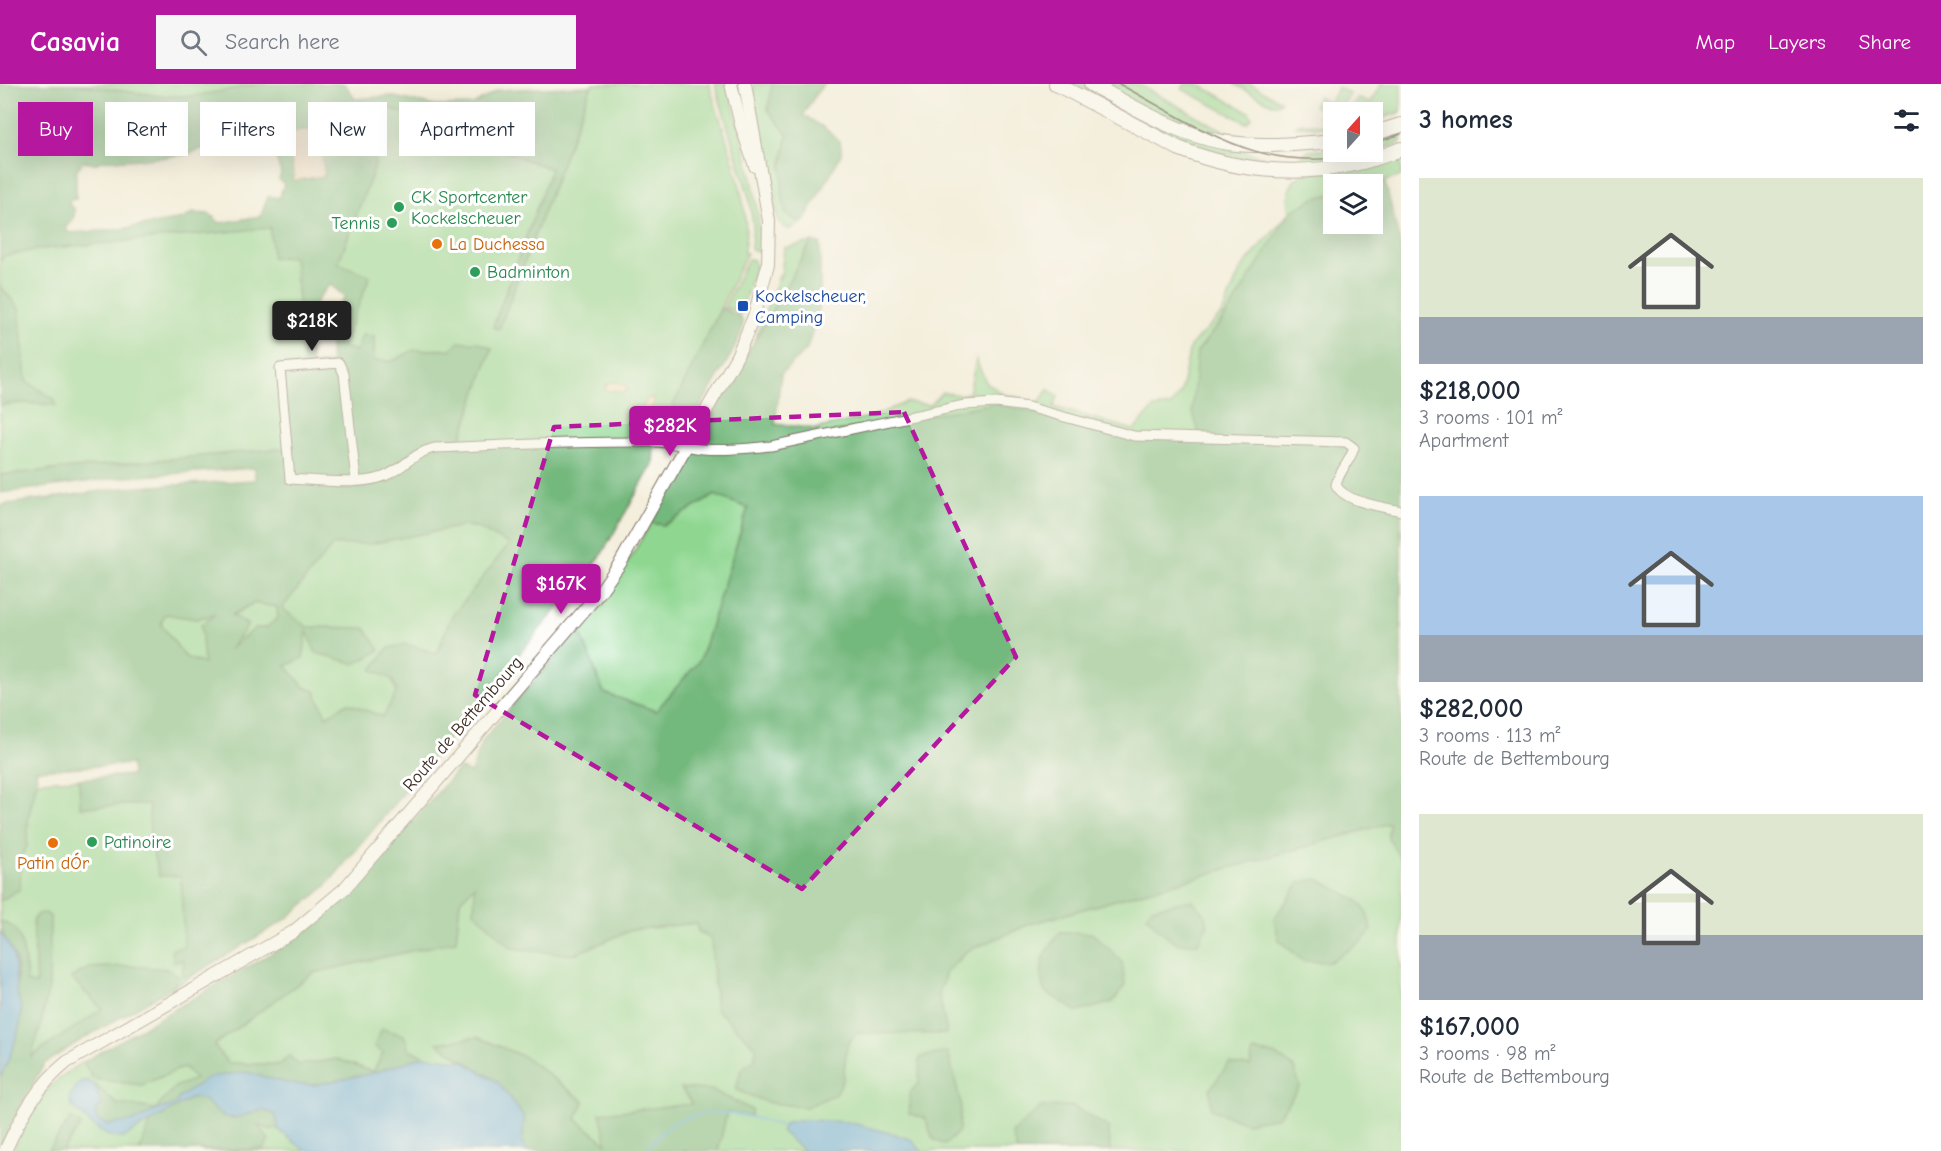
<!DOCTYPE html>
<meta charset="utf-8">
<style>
body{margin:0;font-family:"Comic Neue",sans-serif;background:#f6f6f7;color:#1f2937;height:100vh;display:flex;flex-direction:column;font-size:22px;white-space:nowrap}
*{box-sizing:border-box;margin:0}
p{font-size:20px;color:#747a83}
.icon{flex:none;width:33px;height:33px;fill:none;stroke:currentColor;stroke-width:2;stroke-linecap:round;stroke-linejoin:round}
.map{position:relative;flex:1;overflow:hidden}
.details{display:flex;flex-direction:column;background:#fff;width:540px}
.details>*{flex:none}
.top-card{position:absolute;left:18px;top:18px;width:570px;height:54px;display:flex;gap:12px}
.needle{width:39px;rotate:21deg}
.controls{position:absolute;left:1323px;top:18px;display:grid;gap:12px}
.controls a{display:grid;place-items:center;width:60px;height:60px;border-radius:0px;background:#fff;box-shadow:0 6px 24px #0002;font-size:30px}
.price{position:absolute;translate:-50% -51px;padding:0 14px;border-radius:6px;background:#b5179e;color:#fff;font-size:20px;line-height:39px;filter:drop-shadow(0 2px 3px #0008)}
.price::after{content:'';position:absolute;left:50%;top:36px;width:18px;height:14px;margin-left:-9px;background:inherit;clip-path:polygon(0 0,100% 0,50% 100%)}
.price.on{background:#222;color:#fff}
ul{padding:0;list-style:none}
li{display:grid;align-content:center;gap:12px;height:318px;padding:0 18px}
li span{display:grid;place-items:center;height:186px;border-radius:0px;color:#555}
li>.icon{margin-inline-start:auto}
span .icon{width:108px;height:108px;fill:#fffc;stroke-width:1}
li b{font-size:26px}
h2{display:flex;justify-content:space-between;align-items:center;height:72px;padding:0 18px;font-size:26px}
.chip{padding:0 21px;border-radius:0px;background:#fff;box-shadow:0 6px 24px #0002;font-size:21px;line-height:54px}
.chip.on{background:#b5179e;color:#fff}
header{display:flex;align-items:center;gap:36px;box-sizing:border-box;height:84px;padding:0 30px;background:#b5179e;color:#fff}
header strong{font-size:28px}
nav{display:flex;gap:33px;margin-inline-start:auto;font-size:21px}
.search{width:420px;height:54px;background:#f6f6f7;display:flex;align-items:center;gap:15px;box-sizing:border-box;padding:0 21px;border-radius:0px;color:#747a83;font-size:22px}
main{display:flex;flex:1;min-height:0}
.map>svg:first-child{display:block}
</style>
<header>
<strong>Casavia</strong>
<div class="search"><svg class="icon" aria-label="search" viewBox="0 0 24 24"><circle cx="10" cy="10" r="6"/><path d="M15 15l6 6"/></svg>Search here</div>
<nav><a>Map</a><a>Layers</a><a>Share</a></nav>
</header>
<main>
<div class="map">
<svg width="1401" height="1067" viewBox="0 0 1401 1067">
<rect width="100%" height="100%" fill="#fff"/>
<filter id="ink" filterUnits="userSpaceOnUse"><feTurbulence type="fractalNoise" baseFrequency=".0167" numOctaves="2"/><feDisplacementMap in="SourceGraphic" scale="12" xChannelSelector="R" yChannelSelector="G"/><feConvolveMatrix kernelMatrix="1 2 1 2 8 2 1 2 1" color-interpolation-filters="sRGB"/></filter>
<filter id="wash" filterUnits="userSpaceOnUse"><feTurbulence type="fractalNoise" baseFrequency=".008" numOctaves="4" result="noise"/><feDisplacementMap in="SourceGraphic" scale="24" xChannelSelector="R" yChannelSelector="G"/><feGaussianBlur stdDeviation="1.35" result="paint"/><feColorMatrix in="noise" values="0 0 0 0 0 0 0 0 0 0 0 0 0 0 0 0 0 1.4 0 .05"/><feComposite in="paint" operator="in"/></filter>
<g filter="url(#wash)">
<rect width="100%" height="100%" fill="#f4efdd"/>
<!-- built -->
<polygon fill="#f0d5bc" points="319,44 325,93 293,97 287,48"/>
<!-- green -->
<g fill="#8fd791" stroke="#658058" stroke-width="1.5">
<polygon points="74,0 261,0 195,12 160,12"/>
<path d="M592,0H709C721,42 756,128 743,168L747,169L656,358L458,363L492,264L414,266L393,277H374V252L356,267L342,263L370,192L338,180L375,83C373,63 380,40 389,24L551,85L493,243L499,245Z"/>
<path d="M715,0H728C741,56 761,110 760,168L752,166L751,163L753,141L749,114Z"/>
<polygon points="754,0 772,0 768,26 788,51 781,83 797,137 804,137 791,145 785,144 778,137 771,97 755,34"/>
<polygon points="1065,0 1082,0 1139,31 1270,76 1241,74 1181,59"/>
<polygon points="1100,0 1138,0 1224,47 1244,54 1255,55 1274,53 1272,55 1244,57 1187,44"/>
<polygon points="1185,0 1198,0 1249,28 1252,34 1247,39 1241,36 1182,5"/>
<polygon points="1234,0 1250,0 1281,17 1277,20 1272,20"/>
<polygon points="1381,0 1401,0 1401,28 1373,37 1372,28 1347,28 1358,14 1370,20"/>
<path d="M1338,3L1350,10C1342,23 1333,27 1318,32L1321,26L1313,21L1318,13L1329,19Z"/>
<path d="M1333,37V43C1320,44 1309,42 1296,42L1301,39L1321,41Z"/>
<path d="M1401,47V59C1369,71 1329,85 1295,79L1308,67L1333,65L1334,68H1372L1373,57Z"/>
<path d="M1401,70V92L1373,101L1334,100L1333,110L1315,114L1197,268L1201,355L822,350L816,345L874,332L906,318L930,321L942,308L959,311L969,309L976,276L986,298L1003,310L1039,319L1048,305L1058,313L1054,323L1134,346L1154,324L1171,322L1181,308L1190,262L1222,230L1241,185L1290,128C1287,113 1287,100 1301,91Z"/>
<polygon points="270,144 294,173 304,282 287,364 0,391 0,321 22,319 55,321 55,316 26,297 19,225 0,202 0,177 3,172 41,165"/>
<path d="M811,158L754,257C761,235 772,214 779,192H781L784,164Z"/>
<polygon points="748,175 754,176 755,183 741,229 724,223"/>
<polygon points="715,411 748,424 700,576 656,627 604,609 579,545 608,511 651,439 664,441"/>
<polygon points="463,442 476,443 510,460 450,535 437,570 405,560 392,595 397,609 383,633 348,619 326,632 315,607 304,603 285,582 307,546 365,544 307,543 281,524 333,460 369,460"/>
<polygon points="253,519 277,523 278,534 266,544 226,569 248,541 232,532"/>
<polygon points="217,529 205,580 185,573 161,540 165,530 196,535"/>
<path d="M79,695L81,723L149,720L151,756L181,791L184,864L173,878L184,876L183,892L197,889L171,904L179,893L128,882L89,884L72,893L103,925L30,973L40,944L49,902L50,832L37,887V900L27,899C26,885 24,854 13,843C10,841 4,839 0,837V817L20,804L21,773L27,762L28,734L37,697Z"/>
<polygon points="1390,739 1388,753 1401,776 1401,1067 718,1067 727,1028 750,1032 681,1005 693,1020 608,1061 576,1035 584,1017 525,973 438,959 463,977 424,972 409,965 383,969 373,988 337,975 299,981 228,979 213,961 313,889 456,857 460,817 476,800 573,871 631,846 696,839 698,847 711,854 716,925 756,962 755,975 843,996 847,961 856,949 946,949 939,910 946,888 967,867 1030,840"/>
<path d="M83,978L93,995L142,1001L184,983L196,996L175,1003L156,1025L117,1020L95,1001L86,996L71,1021L95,1041L123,1054L152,1036L139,1067H62L80,1041L71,1034L48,1067L14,1066C33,1022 40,1004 83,978Z"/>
<polygon points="257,1040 269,1045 278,1045 303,1065 304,1067 201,1067 264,1065"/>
</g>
<!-- forest -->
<g fill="#73b87b" stroke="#57714c" stroke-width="1.5" fill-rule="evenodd">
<path d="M0,0H73L160,12H195L261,0H345L355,15L390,12L435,22L473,21L498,6L591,2L499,245L493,243L551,85L389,24C380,40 373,63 375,82L338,179L370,192L342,263L356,267L363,250L374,253V277H393L414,266H449L459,258H478L492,264L458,362L655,358L721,224L740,232L743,239L742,246L732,269L685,349L676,355L654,363L653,380L600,473L326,802L285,836L197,889L182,892L184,876L173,878L172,865L184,863L181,792H159L150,756L149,720L80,723L79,695L132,691L131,680L36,686L37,697L28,734L27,762L21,773L20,805L0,817V421L124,404L255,396V384L125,393L0,409V391L287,364L280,284L304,282L294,173L272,174L270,144L41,165L4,172L0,177ZM319,44L325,92L294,97L287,48ZM256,48L270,54L281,89L279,96L284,100L279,114L268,112L261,132L220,139L210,130L193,129L183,135L115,146L69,149L65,144L73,136L75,126L69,120L70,116L76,115V87L83,77L94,80C105,74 113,77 126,76C145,75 167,74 186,70C209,65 220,51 244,58ZM330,200L345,213L328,235L331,279L311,281C307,238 300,235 330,200ZM463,442L476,443L509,460L450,535L437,570L405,560L387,565L372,586L392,595L397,608L383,633L348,619L326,632L315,607L304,603L286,582L303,574L307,548L316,569L355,580L380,566L365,544L307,543L282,524L333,461L369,460ZM253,519L277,523L278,534L266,544H255L229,566L248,541L232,531ZM165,530L196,535L215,530L201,541L204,580L185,573L161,540Z"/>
<path d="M772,0H825L818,7L803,31L823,43L840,57L842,69L804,137H797L786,130C779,102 782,78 788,51L768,26Z"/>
<polygon points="1385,98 1401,163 1401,312 1396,320 1401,323 1401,776 1388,753 1389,739 1030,840 967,867 946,888 939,910 947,950 856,949 847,961 843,996 836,1010 806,1023 769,1019 736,1006 741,985 755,975 756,963 716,925 711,855 698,847 696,839 631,846 573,871 511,864 474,827 475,801 460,817 456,857 313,889 214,961 228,979 279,981 289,972 299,981 337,975 373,988 383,969 374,962 382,945 404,951 409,965 424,972 373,989 314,1001 287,999 246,988 180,1013 174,1021 156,1026 138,1036 108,1041 97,1036 95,1027 102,1021 95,1001 117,1020 156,1025 175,1003 195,995 184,983 142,1001 93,995 83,978 298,854 347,813 459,684 471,689 483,656 579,545 604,609 656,627 700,576 748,424 715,411 664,441 651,439 811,158 820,159 820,221 807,265 781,290 775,340 816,345 822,350 996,319 1134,352 1201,354 1192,327 1197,268 1226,232 1290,128 1315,114 1333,110 1334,140 1372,140 1373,101"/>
<polygon points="0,202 19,224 26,297 55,316 56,321 22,319 0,321"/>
<polygon points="1318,795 1357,816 1366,827 1372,846 1361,858 1330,878 1303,877 1279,856 1274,835 1299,799"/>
<polygon points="1192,816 1204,829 1208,840 1198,859 1178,860 1157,844 1147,832 1151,824"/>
<path d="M45,829L50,832L49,902L40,944L31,973L102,925L71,894L89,884L128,882L168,885L179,893L171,904L81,956L45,979L24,1015L0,1064V993C9,977 22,944 21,926C21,920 18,914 17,907C16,897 18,885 15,875C11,860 0,852 0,837C4,839 10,841 13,843C24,854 26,885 27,899L36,900L33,837L37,830Z"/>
<path d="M1060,848L1092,849L1122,877L1125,901L1113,918L1078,928L1044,907C1037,882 1044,868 1060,848Z"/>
<polygon points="477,953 525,973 584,1018 576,1035 607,1060 600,1029 692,1020 681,1004 712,1006 752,1026 750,1032 727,1028 718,1067 528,1067 522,1060 524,1033 498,998 437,959"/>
<polygon points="1253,967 1274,970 1294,983 1300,1002 1278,1033 1246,1039 1211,1025 1210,1005 1229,979 1250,982"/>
<polygon points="948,968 961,1020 959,1047 945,1061 933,1055 925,1034 909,1030 910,1008 919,999 920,973"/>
<polygon points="193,1013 203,1015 224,1033 234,1034 263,1026 276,1031 278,1045 269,1045 258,1041 269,1056 264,1065 139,1067 152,1036"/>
<polygon points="1072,1022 1109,1044 1110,1067 1017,1067 1012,1049 1041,1023"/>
<polygon points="71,1034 81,1041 62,1067 48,1067"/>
</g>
<!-- sand -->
<g fill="#eeda9e" stroke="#94825e" stroke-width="1.5">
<polygon points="615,298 627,302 627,306 622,309 615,306 609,307 604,306 608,299"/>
<polygon points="648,314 654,314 654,319 647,333 642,335 638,331"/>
</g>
<!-- water -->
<g fill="#63abda" stroke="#4f6a7c" stroke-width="1.5">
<path d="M0,848C20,874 13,880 17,909C18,915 21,921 21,927C21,945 9,977 0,993Z"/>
<path d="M424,972L463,977L498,998L524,1033L522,1060L528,1067H304L303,1065L278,1045L276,1031L263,1026L234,1034L224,1033L203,1015L193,1013L123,1054C101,1055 87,1035 71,1021L70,1012L80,998L86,996L95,1001L102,1021L95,1027L97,1036L108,1041L138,1036L156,1026L174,1021L180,1013L209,993L246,988L287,999L314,1001L373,989Z"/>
<polygon points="807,1036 848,1038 886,1048 910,1055 922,1067 804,1067 781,1047 786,1038"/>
</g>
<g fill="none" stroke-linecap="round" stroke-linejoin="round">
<!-- stream -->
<path stroke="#63abda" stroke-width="2" d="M646,1067C681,1015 732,1026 782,1042"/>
</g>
</g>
<g filter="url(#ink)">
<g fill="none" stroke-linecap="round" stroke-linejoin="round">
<defs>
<path id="street" d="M356,396L344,290L339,279L280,284L290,395C315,396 367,403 389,390C407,381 412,370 434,364C507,361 580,357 653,358C670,358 686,363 703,365C725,367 749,364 771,362L965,321L996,319L1028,323L1134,352L1346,358L1354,364C1350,378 1339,387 1336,401C1344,418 1383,423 1401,427"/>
<g id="secondary">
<polyline points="731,0 741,41 755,82"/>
<path d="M5,1067C21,1032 37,1002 67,978L293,848L344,805L599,509L621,478L737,272L754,232L768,181L769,137L745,0"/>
</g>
<g id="primary">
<path d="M1056,0L1178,64C1249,93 1330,95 1401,65"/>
<path d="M1091,0C1133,23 1175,49 1222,58C1259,64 1296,60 1334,57"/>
<polyline points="1372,50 1401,41"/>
</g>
</defs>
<!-- street casing -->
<use href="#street" stroke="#7c6f61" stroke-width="11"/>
<!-- secondary casing -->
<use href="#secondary" stroke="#7c6f61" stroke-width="14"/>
<!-- primary casing -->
<use href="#primary" stroke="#7c6f61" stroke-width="16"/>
<!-- street -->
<use href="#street" stroke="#fff" stroke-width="9"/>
<!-- secondary -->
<use href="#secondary" stroke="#fff" stroke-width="12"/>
<!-- primary -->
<use href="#primary" stroke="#fff" stroke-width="14"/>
<!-- tram -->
<g stroke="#3b2a1e" stroke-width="1.5">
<path d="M1119,0C1207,47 1264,94 1369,68"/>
<polyline points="1372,60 1401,50"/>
</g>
</g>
</g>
<!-- marked area -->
<path d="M0 0H1401V1067H0ZM904,328L1016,573L802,805L475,611L554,343Z" fill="#f4efdd" fill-opacity=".55" fill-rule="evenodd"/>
<path fill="none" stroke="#b5179e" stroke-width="4.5" stroke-dasharray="12 8" stroke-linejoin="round" d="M904,328L1016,573L802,805L475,611L554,343Z"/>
<!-- markers -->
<g fill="#2e9e5b" stroke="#fff" stroke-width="2">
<circle cx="399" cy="123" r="6"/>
<circle cx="392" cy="139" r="6"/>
<circle cx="475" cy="188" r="6"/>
<circle cx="92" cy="758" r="6"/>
</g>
<g fill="#e8710a" stroke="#fff" stroke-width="2">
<circle cx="437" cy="160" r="6"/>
<circle cx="53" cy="759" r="6"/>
</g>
<rect fill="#1a4fb4" stroke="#fff" stroke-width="2" x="737" y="216" width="12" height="12" rx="3"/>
<g text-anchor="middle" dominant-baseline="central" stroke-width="6" stroke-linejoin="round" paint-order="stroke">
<!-- leisure labels -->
<g font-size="18" fill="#27864d" stroke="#fff" text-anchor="start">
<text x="411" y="113">CK Sportcenter<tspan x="411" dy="21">Kockelscheuer</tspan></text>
<text x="380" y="139" text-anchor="end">Tennis</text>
<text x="487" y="188">Badminton</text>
<text x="104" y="758">Patinoire</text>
</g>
<!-- food labels -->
<g font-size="18" fill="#c56008" stroke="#fff" text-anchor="start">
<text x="449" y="160">La Duchessa</text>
<text x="53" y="779" text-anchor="middle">Patin dÓr</text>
</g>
<!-- transit labels -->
<g font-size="18" fill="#164399" stroke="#fff" text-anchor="start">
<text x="755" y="212">Kockelscheuer,<tspan x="755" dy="21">Camping</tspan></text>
</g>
<!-- street labels -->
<g font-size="18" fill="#3b2a1e" stroke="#fff">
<text transform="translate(463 640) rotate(-49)">Route de Bettembourg</text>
</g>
</g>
</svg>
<div class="controls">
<a><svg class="needle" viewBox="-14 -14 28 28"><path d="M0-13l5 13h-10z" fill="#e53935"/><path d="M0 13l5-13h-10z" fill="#747a83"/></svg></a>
<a><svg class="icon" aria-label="layers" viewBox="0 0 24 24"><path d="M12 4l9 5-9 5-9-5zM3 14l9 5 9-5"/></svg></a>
</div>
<b class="price on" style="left:312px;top:268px">$218K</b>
<b class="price" style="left:670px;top:373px">$282K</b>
<b class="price" style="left:561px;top:531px">$167K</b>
<div class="top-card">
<a class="chip on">Buy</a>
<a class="chip">Rent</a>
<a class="chip">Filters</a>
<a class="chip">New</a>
<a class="chip">Apartment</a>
</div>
</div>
<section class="details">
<h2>3 homes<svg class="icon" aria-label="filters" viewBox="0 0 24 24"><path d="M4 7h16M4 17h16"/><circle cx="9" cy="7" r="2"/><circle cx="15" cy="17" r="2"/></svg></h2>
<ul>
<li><span style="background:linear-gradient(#dfe7d0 75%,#9aa5b1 0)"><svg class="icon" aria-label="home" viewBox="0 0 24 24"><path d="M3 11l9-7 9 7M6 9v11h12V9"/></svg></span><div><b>$218,000</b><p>3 rooms · 101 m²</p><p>Apartment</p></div></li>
<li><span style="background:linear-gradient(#a9c7e8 75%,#9aa5b1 0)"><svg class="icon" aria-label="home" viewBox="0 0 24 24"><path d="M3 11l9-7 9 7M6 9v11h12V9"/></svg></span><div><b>$282,000</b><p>3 rooms · 113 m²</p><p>Route de Bettembourg</p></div></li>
<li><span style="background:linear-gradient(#dfe7d0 65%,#9aa5b1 0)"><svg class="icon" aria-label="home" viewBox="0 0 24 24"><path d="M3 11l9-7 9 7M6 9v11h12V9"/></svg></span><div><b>$167,000</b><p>3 rooms · 98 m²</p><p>Route de Bettembourg</p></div></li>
</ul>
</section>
</main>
